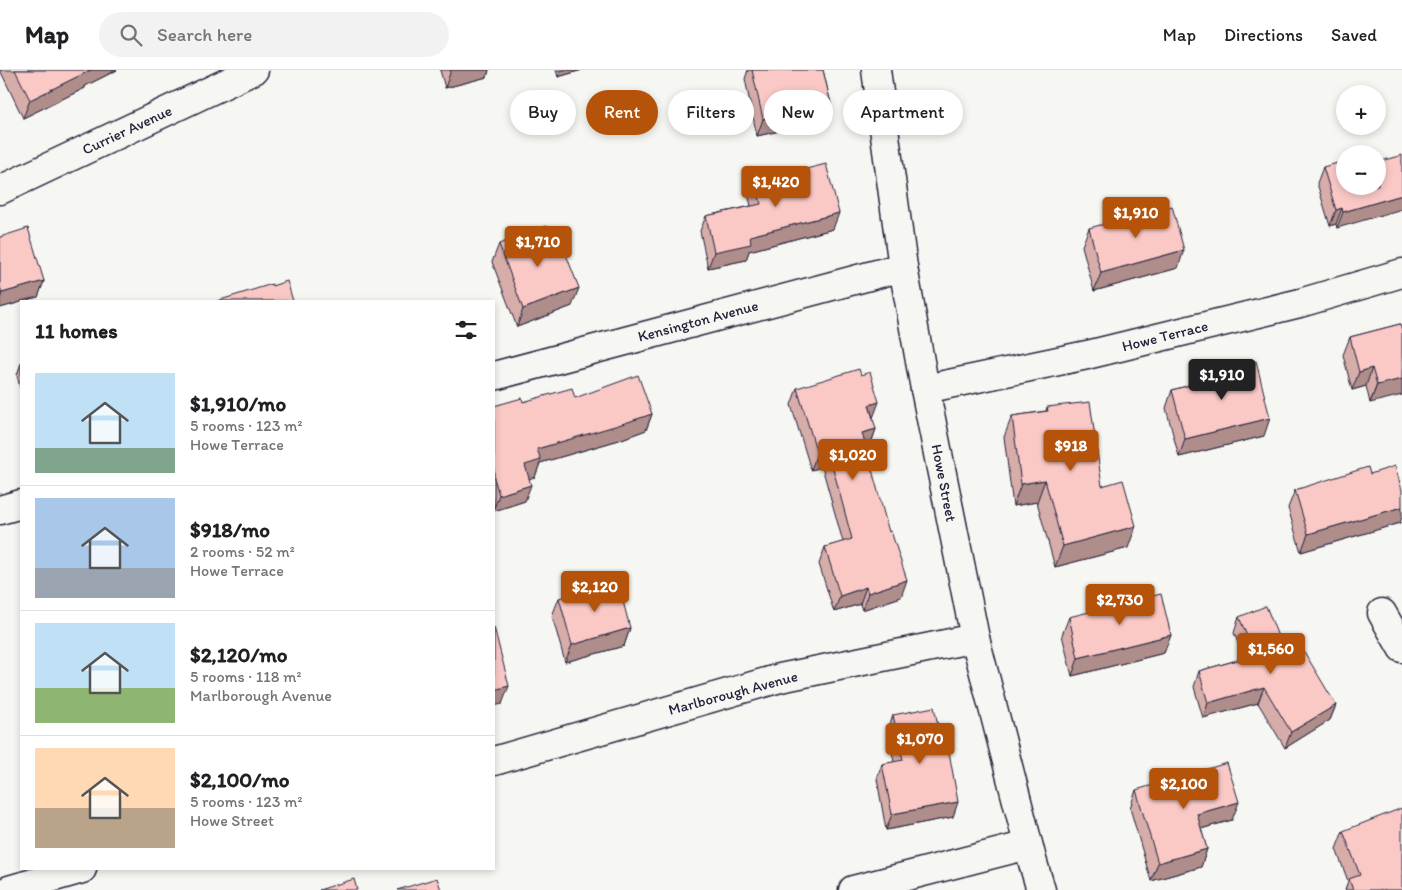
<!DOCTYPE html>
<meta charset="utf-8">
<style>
body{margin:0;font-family:Itim,sans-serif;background:#f2f2f2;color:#202124;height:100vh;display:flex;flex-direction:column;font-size:19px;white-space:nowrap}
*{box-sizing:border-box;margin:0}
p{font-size:16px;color:#757577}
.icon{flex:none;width:28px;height:28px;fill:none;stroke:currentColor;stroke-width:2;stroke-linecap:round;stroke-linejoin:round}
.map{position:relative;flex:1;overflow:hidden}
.details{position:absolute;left:20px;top:230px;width:475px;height:570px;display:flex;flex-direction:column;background:#fff;border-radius:0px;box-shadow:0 2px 8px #0003}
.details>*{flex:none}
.hud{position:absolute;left:510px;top:20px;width:475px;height:45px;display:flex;gap:10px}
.controls{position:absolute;left:1336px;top:15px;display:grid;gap:10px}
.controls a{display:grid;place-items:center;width:50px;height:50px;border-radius:50%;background:#fff;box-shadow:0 2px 8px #0003;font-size:25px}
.price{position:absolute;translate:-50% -42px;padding:0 11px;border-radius:5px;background:#b45309;color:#fff;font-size:16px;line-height:32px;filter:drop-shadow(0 1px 2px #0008)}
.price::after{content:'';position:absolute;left:50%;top:30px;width:15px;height:11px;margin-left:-8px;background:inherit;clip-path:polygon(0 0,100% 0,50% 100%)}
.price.on{background:#222;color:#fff}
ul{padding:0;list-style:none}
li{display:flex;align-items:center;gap:15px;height:125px;padding:0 15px}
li+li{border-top:1px solid #e0e0e0}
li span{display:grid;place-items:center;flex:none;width:140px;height:100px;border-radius:0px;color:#555}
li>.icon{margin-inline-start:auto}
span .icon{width:60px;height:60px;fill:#fffc;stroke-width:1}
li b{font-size:21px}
h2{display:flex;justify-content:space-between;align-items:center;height:60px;padding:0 15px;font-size:21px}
.pill{padding:0 18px;border-radius:22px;background:#fff;box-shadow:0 2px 8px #0003;font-size:18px;line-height:45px}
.pill.on{background:#b45309;color:#fff}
header{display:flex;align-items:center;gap:30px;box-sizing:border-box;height:70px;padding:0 25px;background:#fff;border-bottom:1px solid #e0e0e0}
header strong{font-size:24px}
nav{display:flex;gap:28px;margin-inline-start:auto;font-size:18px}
.search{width:350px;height:45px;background:#f2f2f2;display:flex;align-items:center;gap:12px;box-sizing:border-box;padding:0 18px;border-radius:28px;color:#757577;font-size:19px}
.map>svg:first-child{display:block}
</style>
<header>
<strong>Map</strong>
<div class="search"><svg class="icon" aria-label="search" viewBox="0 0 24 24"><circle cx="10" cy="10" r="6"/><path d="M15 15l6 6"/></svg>Search here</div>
<nav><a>Map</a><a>Directions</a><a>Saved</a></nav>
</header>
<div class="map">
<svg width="1402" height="820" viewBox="0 0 1402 820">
<rect width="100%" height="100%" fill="#f6f6f2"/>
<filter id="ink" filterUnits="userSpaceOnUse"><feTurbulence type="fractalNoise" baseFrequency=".02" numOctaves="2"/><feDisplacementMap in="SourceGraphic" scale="10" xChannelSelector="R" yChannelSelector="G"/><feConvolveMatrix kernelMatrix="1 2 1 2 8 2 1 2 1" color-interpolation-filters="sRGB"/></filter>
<g filter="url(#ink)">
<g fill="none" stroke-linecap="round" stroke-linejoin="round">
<defs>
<g id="minor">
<polyline points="0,120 254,0"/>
<polyline points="494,306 903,197"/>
<polyline points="925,319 1087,285 1300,233 1402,203"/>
<polyline points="0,440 21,434"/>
<polyline points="1382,543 1402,578"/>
<polyline points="494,691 780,608 975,568"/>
<polyline points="9,820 82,799"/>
<polyline points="853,820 1028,775"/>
</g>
<polyline id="secondary" points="876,0 903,197 925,319 975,568 1033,793 1041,820"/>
</defs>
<!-- minor casing -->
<use href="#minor" stroke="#22223b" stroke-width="31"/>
<!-- secondary casing -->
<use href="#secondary" stroke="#22223b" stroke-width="31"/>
<!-- minor -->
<use href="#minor" stroke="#f6f6f2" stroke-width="28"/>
<!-- secondary -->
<use href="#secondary" stroke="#f6f6f2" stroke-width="28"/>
</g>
<!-- wall -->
<g fill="#d7adaa" stroke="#22223b">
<polygon points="0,0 117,0 85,16 85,18 23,48"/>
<polygon points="440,0 489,0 487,7 445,18"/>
<polygon points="556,0 582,0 558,7"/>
<polygon points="748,0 823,0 831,34 824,51 757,66 745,9"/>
<polygon points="1323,97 1378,116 1337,158 1336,154 1330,156 1317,113"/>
<polygon points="755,112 833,159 749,181 746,190 708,198 700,161 706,146 751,136 749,128"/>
<polygon points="1089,158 1178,198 1094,221 1082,176"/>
<polygon points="0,167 44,211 38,227 21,231 21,232 0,238"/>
<polygon points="499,174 572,236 517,257 492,192"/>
<polygon points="1400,254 1370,333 1366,316 1352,320 1343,285 1350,267"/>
<polygon points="21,293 21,322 17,305"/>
<polygon points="1197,307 1264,366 1179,387 1166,338 1172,320 1194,314"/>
<polygon points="797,318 876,359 870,376 866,377 901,527 862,540 860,534 834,542 819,494 825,477 843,472 822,397 811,400 791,335"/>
<polygon points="575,328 652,344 646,360 619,370 540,393 535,407 529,408 525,431 494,441 494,336 523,332"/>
<polygon points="1047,337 1102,416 1128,478 1055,497 1037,432 1013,436 1004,367 1012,346 1046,341"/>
<polygon points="1370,404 1400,453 1301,482 1288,438 1295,420"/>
<polygon points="559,528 630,558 624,576 565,592 552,546"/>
<polygon points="1069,547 1171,565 1164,583 1072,606 1062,565"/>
<polygon points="1239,547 1285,584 1336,635 1330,650 1285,678 1258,633 1203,648 1194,617 1199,601 1244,588 1234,563"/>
<polygon points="893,645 953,747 886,760 877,709 882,694 894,692 888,661"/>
<polygon points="1136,720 1232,750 1201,759 1207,779 1201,797 1151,811 1130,738"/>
<polygon points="1343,761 1402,820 1345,820 1348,811 1336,779"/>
</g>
<!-- shaded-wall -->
<g fill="#af8d8b" stroke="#22223b">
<polygon points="90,0 117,0 85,16 85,18 23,48 30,30"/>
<polygon points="451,0 489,0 487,7 445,18"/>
<polygon points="561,0 582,0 558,7"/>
<polygon points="831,34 824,51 757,66 763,49"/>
<polygon points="1402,125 1402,139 1337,158 1343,142"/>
<polygon points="1342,138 1336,154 1330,156 1336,140"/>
<polygon points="839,143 833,159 749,181 746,190 708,198 714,182 750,166"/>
<polygon points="1184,180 1178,198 1094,221 1101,203"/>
<polygon points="44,211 38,227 21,231 21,232 0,238 0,229 2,223"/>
<polygon points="579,218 572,236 517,257 523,239"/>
<polygon points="1372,298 1366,316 1352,320 1359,302"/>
<polygon points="1402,309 1402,325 1370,333 1377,315"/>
<polygon points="879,332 873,348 869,335"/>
<polygon points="652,344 646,360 619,370 540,393 535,407 519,412 525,395 537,379"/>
<polygon points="1270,348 1264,366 1179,387 1185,369"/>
<polygon points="876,359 870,376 856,380 862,363"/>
<polygon points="828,380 822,397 811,400 817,383"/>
<polygon points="1045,410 1037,432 1013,436 1021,414"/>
<polygon points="531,415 525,431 494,441 494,438 499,425"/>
<polygon points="1402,437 1402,447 1400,453 1301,482 1308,464"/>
<polygon points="1136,456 1128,478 1055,497 1063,476"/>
<polygon points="907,510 901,527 862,540 868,523"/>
<polygon points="866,517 860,534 834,542 840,526"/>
<polygon points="630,558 624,576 565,592 572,575"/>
<polygon points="1171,565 1164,583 1072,606 1078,588"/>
<polygon points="509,616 502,634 494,636 494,620"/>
<polygon points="1264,617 1258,633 1203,648 1208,633"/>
<polygon points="1336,635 1330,650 1285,678 1291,662"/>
<polygon points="958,732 953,747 886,760 892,744"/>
<polygon points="1239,732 1232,750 1190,762 1197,744"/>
<polygon points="1207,779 1201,797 1151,811 1158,793"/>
</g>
<!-- building -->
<g fill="#fac9c6" stroke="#22223b">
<polygon points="15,0 91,0 30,30"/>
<polygon points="752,0 823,0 831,34 763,49"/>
<polygon points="1402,85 1402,125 1343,142 1342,138 1336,140 1323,97 1345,91 1345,116 1378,116 1378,92"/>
<polygon points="826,94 839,143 750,166 751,174 714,182 706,146 761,134 755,112"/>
<polygon points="1172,136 1184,180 1101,203 1089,158"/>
<polygon points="547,156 556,179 563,177 579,218 523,239 499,174"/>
<polygon points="28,158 44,211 2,223 0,217 0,167"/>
<polygon points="287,211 293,231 217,231 272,214 272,216"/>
<polygon points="1400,254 1402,260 1402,309 1377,315 1372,298 1359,302 1350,267"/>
<polygon points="1256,291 1270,348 1185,369 1172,320 1198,313 1197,307"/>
<polygon points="859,299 861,305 870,302 879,332 869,335 876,359 862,363 889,462 891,461 907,510 868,523 866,517 840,526 825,477 852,469 828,380 817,383 797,318"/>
<polygon points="638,305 652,344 625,353 537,379 541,390 525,395 531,415 499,425 494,408 494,336 522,328 523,332 572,318 575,328"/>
<polygon points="1090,332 1102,416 1123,410 1136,456 1063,476 1045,410 1021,414 1012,346 1048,341 1047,337"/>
<polygon points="1395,396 1402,420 1402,437 1308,464 1295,420 1368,397 1370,404"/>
<polygon points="618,512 630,558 572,575 559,528"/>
<polygon points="1161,524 1171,565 1078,588 1069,547"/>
<polygon points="1266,536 1285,584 1300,575 1336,635 1291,662 1264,617 1208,633 1199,601 1255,585 1239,547"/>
<polygon points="494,557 509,616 494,620"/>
<polygon points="934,637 944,683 949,682 958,732 892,744 882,694 903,690 893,645"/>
<polygon points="1227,693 1239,732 1197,744 1207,779 1158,793 1136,720"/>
<polygon points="1402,738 1402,820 1353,820 1349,809 1360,805 1343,761"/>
<polygon points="437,808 441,820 397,820"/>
<polygon points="354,809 357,820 319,820"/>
</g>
</g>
<g text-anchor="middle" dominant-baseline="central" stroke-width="4" stroke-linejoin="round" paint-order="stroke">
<!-- street labels -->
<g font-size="15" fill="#22223b" stroke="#f6f6f2">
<text transform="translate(127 60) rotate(-25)">Currier Avenue</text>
<text transform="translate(698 251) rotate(-15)">Kensington Avenue</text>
<text transform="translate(1165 266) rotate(-14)">Howe Terrace</text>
<text transform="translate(944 413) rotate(79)">Howe Street</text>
<text transform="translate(733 623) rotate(-15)">Marlborough Avenue</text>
</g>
</g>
</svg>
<div class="controls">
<a>+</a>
<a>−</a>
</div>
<b class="price" style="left:776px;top:138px">$1,420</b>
<b class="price" style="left:1136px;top:169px">$1,910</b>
<b class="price" style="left:538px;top:198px">$1,710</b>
<b class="price on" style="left:1222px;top:331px">$1,910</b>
<b class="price" style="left:1071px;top:402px">$918</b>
<b class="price" style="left:853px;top:411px">$1,020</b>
<b class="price" style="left:595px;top:543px">$2,120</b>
<b class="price" style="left:1120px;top:556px">$2,730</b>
<b class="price" style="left:1271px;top:605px">$1,560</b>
<b class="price" style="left:920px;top:695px">$1,070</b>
<b class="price" style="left:1184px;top:740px">$2,100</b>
<div class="hud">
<a class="pill">Buy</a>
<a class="pill on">Rent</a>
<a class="pill">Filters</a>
<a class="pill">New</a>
<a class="pill">Apartment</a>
</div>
<section class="details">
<h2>11 homes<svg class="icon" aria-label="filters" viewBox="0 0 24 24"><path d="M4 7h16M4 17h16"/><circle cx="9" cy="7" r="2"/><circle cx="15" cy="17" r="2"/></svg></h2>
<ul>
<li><span style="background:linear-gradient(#bfe0f5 75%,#7fa58c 0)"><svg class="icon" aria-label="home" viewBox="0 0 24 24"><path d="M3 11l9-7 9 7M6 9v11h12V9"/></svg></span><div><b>$1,910/mo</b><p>5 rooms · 123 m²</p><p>Howe Terrace</p></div></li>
<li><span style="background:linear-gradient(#a9c7e8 70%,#9aa5b1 0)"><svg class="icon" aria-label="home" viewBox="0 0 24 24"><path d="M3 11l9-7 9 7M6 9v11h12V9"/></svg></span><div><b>$918/mo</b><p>2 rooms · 52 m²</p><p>Howe Terrace</p></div></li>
<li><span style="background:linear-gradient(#bfe0f5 65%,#8fb573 0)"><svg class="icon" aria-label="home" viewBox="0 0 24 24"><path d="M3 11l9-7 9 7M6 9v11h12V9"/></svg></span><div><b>$2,120/mo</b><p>5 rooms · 118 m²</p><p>Marlborough Avenue</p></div></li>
<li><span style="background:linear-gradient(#ffd9b3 60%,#b9a48a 0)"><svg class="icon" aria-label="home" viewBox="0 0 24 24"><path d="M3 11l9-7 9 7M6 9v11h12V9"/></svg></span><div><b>$2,100/mo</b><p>5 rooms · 123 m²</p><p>Howe Street</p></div></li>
</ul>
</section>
</div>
